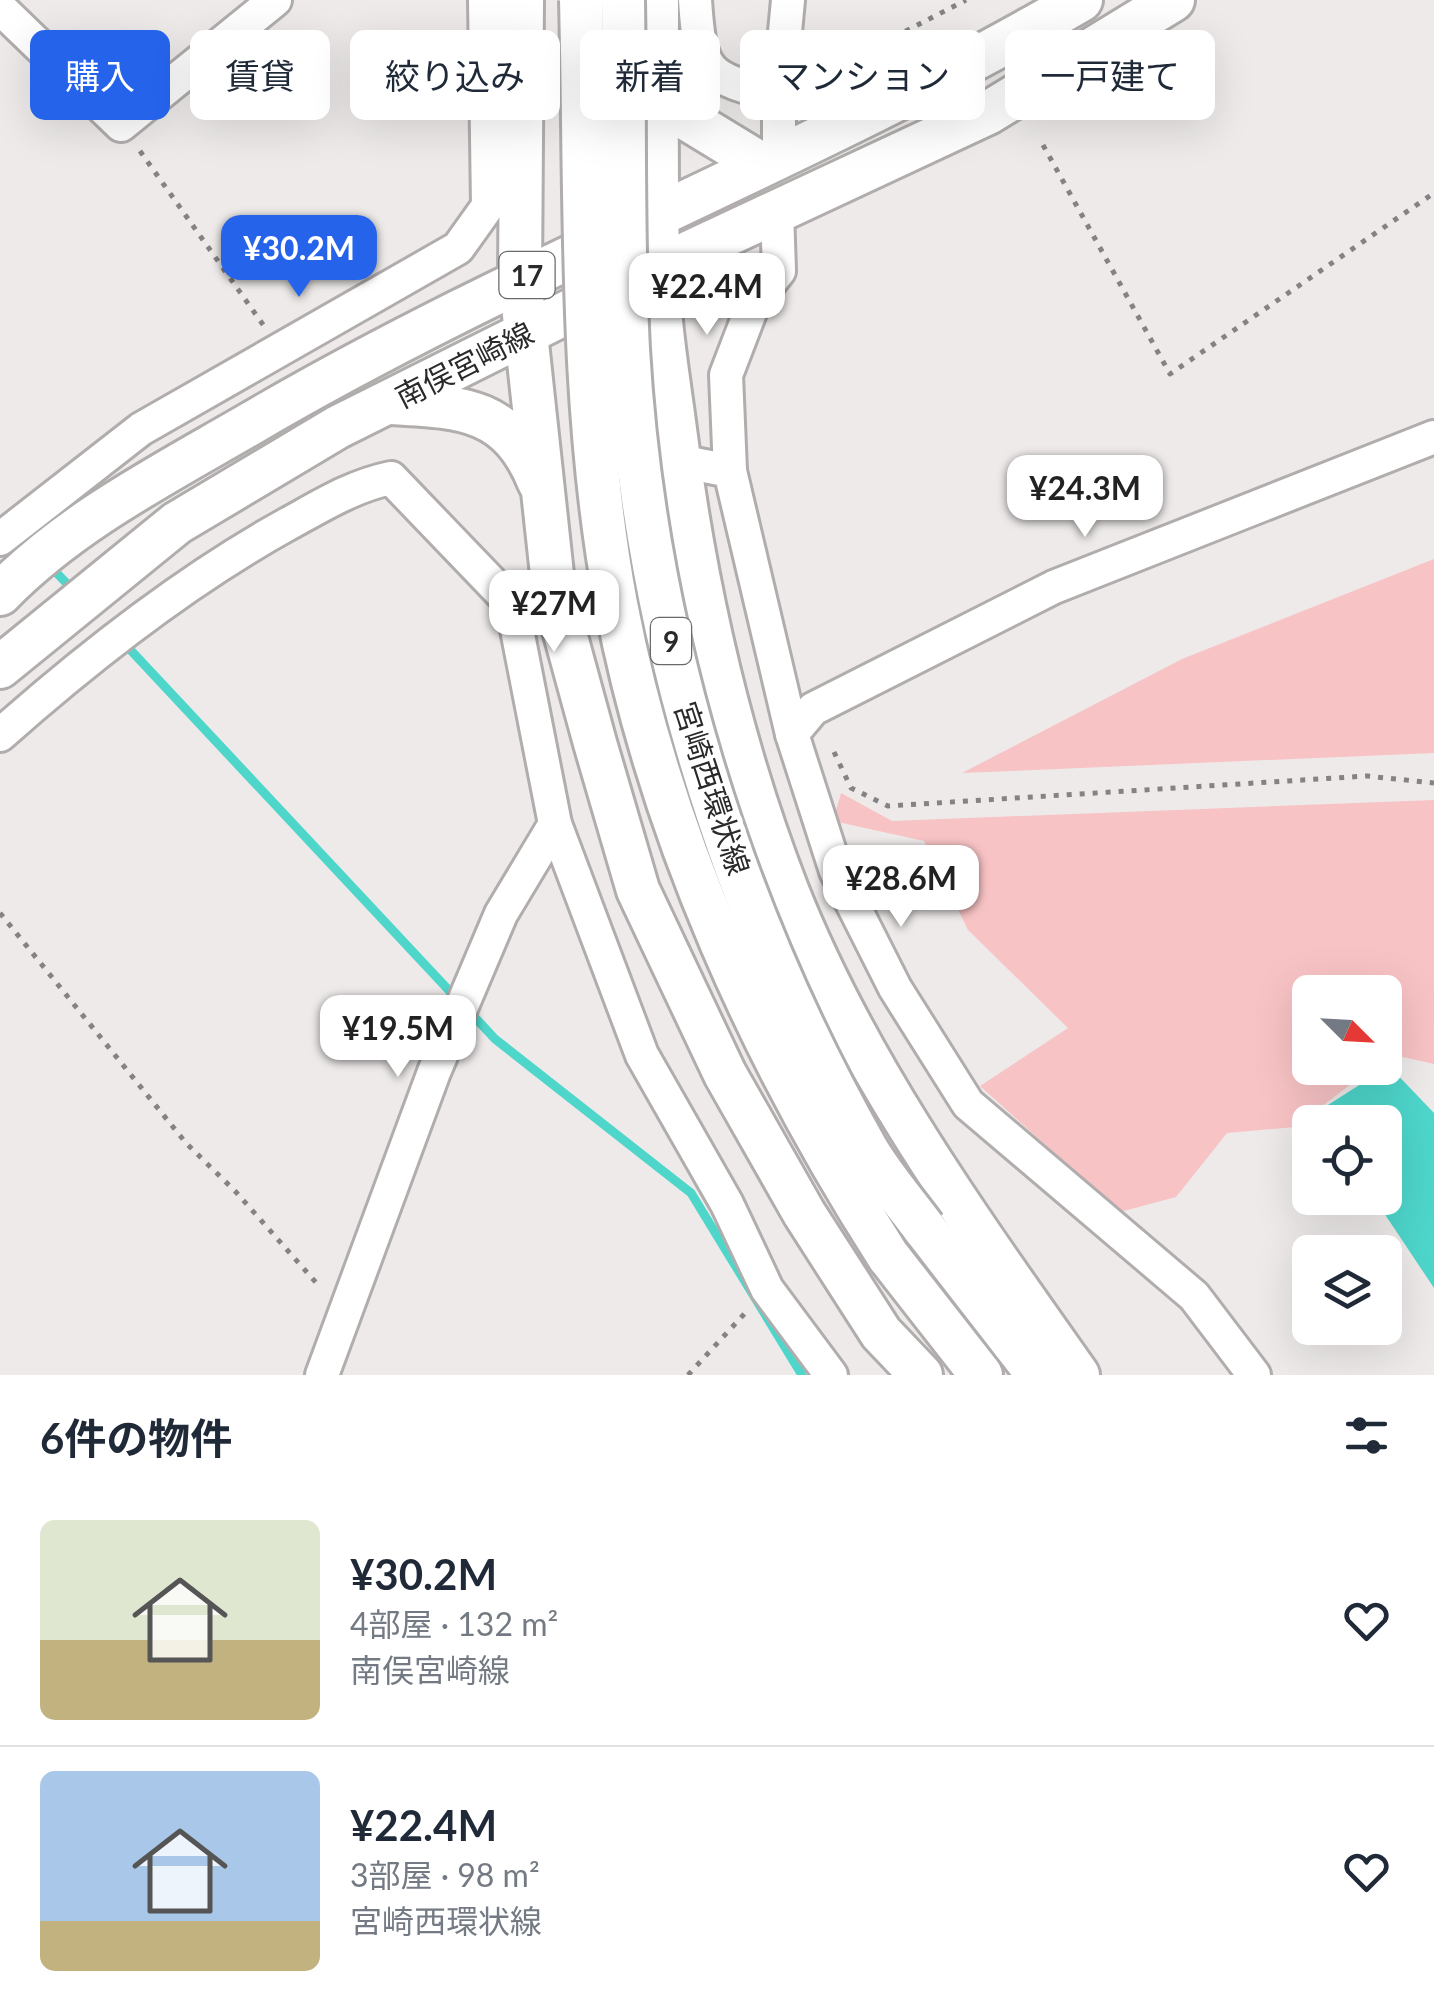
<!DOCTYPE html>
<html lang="ja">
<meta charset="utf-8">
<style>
body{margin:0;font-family:Lato,"Noto Sans JP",sans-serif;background:#f6f6f7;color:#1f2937;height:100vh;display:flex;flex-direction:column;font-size:38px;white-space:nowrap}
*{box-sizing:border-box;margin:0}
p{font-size:32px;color:#747a83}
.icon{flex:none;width:55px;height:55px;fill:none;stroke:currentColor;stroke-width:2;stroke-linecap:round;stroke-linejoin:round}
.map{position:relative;height:1375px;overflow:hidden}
.side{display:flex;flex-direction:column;background:#fff;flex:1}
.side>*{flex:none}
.top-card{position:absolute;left:30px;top:30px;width:1375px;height:90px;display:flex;gap:20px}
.needle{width:65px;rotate:114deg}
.controls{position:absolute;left:1292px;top:975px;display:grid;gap:20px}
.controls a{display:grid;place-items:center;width:110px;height:110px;border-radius:15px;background:#fff;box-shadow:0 10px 40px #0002;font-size:50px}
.price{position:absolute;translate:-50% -85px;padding:0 22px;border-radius:20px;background:#fff;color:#222;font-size:32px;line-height:65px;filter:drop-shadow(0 2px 5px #0008)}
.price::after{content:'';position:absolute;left:50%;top:60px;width:30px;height:22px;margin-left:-15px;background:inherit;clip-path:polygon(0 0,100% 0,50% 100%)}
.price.current{background:#2563eb;color:#fff}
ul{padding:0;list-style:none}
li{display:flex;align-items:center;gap:30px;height:250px;padding:0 40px}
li+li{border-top:2px solid #e0e1e3}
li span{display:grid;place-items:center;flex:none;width:280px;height:200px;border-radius:15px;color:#555}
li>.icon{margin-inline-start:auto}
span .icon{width:120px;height:120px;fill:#fffc;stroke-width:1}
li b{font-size:42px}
h2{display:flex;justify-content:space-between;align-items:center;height:120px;padding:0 40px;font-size:42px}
.chip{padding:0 35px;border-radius:15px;background:#fff;box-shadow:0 10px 40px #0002;font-size:35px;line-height:90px}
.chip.current{background:#2563eb;color:#fff}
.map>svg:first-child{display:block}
</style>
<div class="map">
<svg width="1434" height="1375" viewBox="0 0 1434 1375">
<rect width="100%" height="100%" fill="#eeeaea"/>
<!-- green -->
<g fill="#f8c3c5">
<polygon points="1434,559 1434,753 962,773 1182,659"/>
<polygon points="841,793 892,821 1434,800 1434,1064 1390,1054 1385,1057 1385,992 1310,992 1310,1068 1372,1068 1295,1127 1227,1133 1176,1197 1120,1212 980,1086 1068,1028 968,930 924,841 833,821"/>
</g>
<!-- water -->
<polygon fill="#4ed6cb" points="1389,1066 1434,1113 1434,1288 1374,1198 1385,1198 1385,1122 1324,1122 1317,1112"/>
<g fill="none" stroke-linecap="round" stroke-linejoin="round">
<!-- stream -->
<g stroke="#4ed6cb" stroke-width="9">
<polyline points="50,566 74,591"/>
<polyline points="123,642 457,999"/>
<polyline points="468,1010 495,1039 691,1193 802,1375"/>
</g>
<defs>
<g id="minor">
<path d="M695,0C700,76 707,77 779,96"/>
<polyline points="0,8 121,125 275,0"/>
<polyline points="779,155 779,96 788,0"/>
<polyline points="679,461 730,471 792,734 836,871 895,988 968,1104 1194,1296 1254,1375"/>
<polyline points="730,471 726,375 754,302 779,271 777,211"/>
<polyline points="0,539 141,429 458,248 488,206 485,0"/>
<polyline points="792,734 813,709 1054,587 1434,437"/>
<path d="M0,735C88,657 183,582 286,525C321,506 352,486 391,478L512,604L555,824L642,1055L727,1204L767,1289L831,1375"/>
<polyline points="322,1375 434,1072 501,914 555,824"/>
</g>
<g id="major">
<polyline points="522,0 520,278 554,593 595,743 638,890 725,1074 804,1213 881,1333 921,1375"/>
<path d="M657,0C657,88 656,176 658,264C658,317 667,370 674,422C694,583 728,738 787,890C856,1065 970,1222 1078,1375"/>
<polyline points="663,70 687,119 761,164"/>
<path d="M391,403C463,407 509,408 539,482"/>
<path d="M0,594C70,522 164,474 250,424C519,266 812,157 1081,0"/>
<polyline points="0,667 177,523 338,427 658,267 988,113 1173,0"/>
<polyline points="924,1228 1038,1375"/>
<polyline points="888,1256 981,1375"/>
</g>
</defs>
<!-- minor casing -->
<use href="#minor" stroke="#b1adad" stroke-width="38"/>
<!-- major casing -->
<use href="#major" stroke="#b1adad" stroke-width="48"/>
<!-- path -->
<g stroke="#848282" stroke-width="5" stroke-dasharray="5 8" stroke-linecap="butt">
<polyline points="813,79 966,0"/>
<polyline points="1043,145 1170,374 1434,193"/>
<polyline points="140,151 264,326"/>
<polyline points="834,752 851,788 888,806 1367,776 1434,783"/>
<polyline points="0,913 186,1143 235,1191 320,1287"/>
<polyline points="688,1375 747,1311"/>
</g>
<!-- minor -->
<use href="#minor" stroke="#fff" stroke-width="32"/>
<!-- major -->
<use href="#major" stroke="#fff" stroke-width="42"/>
<defs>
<g id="major-bridge">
<path d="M581,0C586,200 579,406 616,604C660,835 762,1059 888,1256"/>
<path d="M623,0C625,116 622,233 628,349C644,628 728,904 866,1148C882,1176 905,1202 924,1228"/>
</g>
</defs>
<!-- major-bridge casing -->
<use href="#major-bridge" stroke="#b1adad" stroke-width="48" stroke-linecap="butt"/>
<!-- major-bridge -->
<use href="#major-bridge" stroke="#fff" stroke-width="42"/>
</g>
<g text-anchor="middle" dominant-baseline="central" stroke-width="10" stroke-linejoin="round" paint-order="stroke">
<!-- shield labels -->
<g fill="#fff" stroke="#6b6a6a" stroke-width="2.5">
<rect x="499.5" y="252" width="55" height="46" rx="8"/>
<rect x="651" y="618" width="40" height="46" rx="8"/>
</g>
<g font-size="28" font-weight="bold" fill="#2b2a2a">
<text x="527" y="275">17</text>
<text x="671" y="641">9</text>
</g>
<!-- street labels -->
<g font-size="30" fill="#2b2a2a" stroke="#fff">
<text transform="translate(464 364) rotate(-27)">南俣宮崎線</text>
<text transform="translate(713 788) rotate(72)">宮崎西環状線</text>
</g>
</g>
</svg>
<div class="controls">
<a><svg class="needle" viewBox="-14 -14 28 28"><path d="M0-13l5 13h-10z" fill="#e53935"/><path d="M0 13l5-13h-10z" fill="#747a83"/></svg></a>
<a><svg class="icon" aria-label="locate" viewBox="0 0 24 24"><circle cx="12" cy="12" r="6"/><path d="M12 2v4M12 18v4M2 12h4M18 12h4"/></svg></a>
<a><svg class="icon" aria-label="layers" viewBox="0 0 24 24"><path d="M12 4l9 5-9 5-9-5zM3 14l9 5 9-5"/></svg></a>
</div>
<b class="price current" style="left:299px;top:300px">¥30.2M</b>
<b class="price" style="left:707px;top:338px">¥22.4M</b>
<b class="price" style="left:1085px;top:540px">¥24.3M</b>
<b class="price" style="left:554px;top:655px">¥27M</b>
<b class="price" style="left:901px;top:930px">¥28.6M</b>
<b class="price" style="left:398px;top:1080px">¥19.5M</b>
<div class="top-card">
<a class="chip current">購入</a>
<a class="chip">賃貸</a>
<a class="chip">絞り込み</a>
<a class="chip">新着</a>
<a class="chip">マンション</a>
<a class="chip">一戸建て</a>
</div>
</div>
<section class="side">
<h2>6件の物件<svg class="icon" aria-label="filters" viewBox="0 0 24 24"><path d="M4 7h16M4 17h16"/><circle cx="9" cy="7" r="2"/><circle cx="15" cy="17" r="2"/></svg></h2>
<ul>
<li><span style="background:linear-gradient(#dfe7d0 60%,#c2b280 0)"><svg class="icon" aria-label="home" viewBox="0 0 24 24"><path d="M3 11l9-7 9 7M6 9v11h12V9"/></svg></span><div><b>¥30.2M</b><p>4部屋 · 132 m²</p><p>南俣宮崎線</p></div><svg class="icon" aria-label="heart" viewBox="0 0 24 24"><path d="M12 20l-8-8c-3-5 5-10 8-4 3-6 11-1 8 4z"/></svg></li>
<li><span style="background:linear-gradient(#a9c7e8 75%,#c2b280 0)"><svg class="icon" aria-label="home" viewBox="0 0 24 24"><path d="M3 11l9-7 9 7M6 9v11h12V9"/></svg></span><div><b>¥22.4M</b><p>3部屋 · 98 m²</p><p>宮崎西環状線</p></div><svg class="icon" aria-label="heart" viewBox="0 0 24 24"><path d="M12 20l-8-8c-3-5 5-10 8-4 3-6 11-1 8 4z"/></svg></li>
</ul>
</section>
